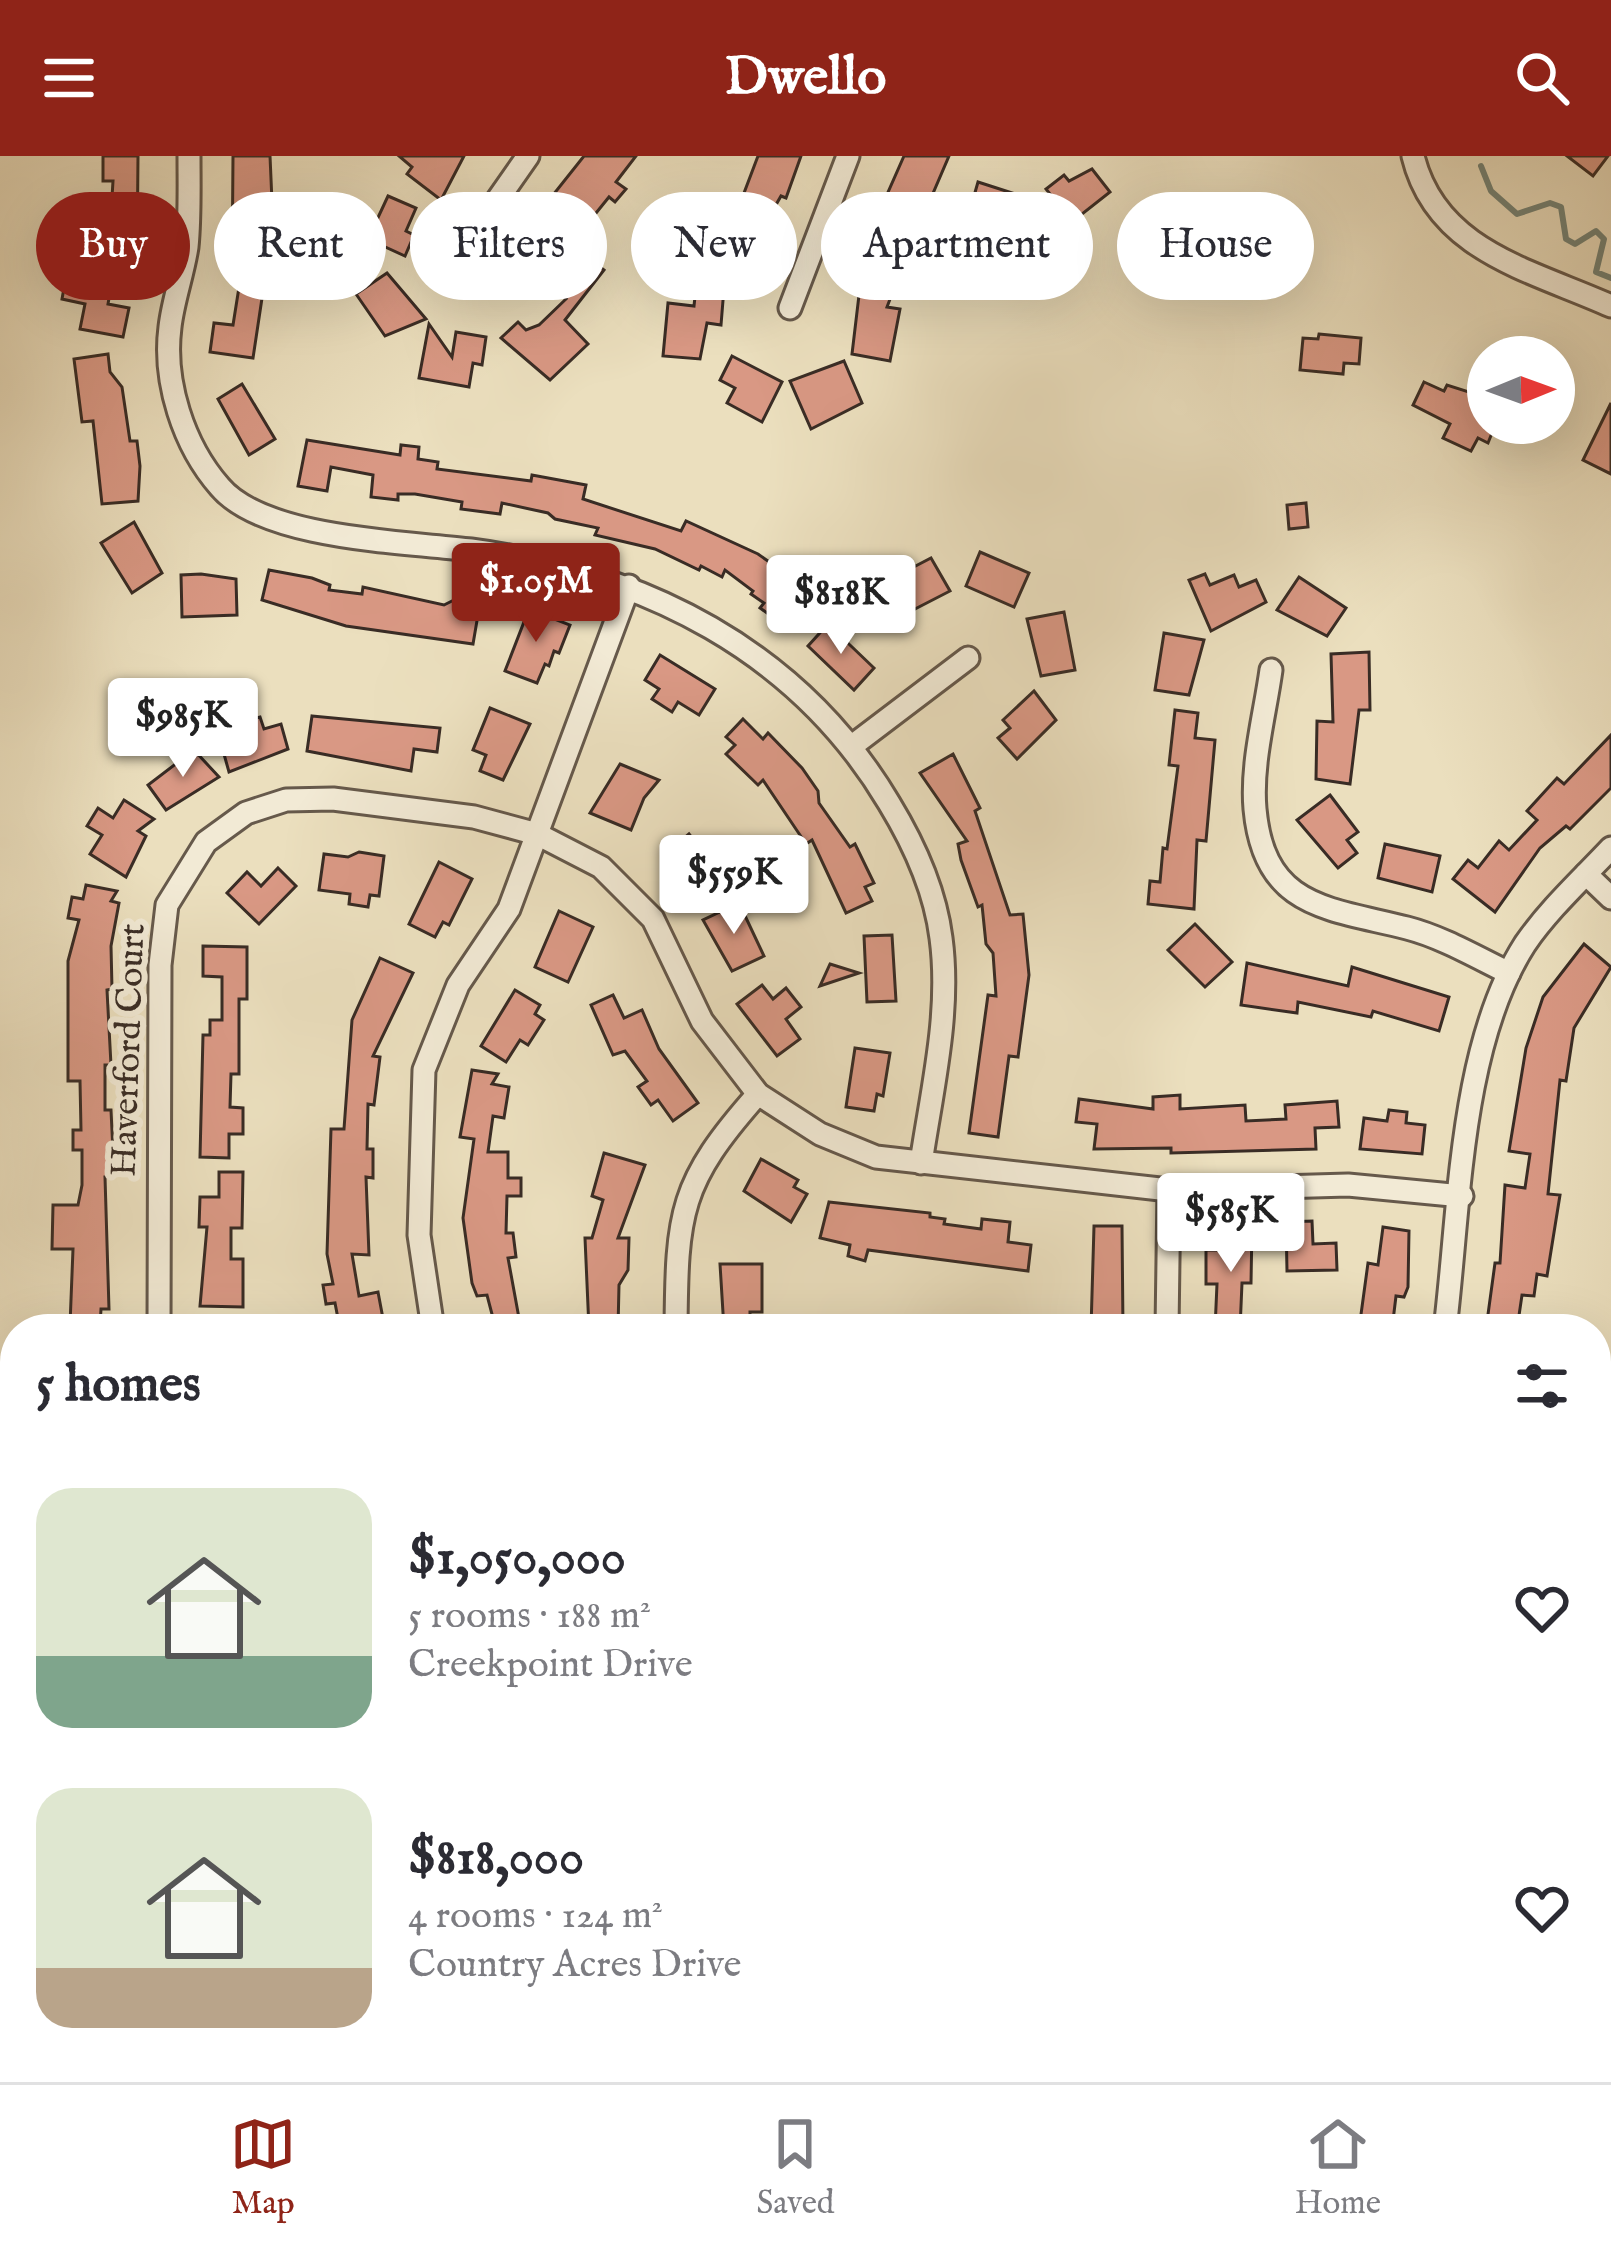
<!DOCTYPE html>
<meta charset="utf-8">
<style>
body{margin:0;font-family:"IM FELL English",serif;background:#f2f2f3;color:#2b2b33;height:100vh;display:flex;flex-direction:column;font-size:45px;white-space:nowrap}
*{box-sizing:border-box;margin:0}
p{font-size:39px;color:#7c7c81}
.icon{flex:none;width:66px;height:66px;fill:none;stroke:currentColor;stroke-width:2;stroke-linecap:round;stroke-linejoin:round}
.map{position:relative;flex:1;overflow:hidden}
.panel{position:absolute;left:0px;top:1158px;width:1611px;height:768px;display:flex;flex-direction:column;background:#fff;border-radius:48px 48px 0 0;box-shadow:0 12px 48px #0002}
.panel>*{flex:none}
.hud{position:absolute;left:36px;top:36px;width:1539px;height:108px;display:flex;gap:24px}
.needle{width:78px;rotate:89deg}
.tools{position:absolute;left:1467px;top:180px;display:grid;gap:24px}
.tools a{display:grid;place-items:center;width:108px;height:108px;border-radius:50%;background:#fff;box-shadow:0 12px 48px #0002;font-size:60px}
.price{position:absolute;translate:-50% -102px;padding:0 27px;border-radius:12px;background:#fff;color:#222;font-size:39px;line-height:78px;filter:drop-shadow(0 3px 6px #0008)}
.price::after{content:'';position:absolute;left:50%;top:72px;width:36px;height:27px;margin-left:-18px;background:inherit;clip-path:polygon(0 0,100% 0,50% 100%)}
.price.selected{background:#8f2418;color:#fff}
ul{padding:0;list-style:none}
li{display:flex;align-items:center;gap:36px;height:300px;padding:0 36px}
li span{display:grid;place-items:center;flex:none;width:336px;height:240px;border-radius:36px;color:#555}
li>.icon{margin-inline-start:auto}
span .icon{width:144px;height:144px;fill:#fffc;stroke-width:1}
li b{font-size:51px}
h2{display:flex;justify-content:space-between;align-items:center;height:144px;padding:0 36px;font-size:51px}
.pill{padding:0 42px;border-radius:54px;background:#fff;box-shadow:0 12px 48px #0002;font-size:42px;line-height:108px}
.pill.selected{background:#8f2418;color:#fff}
header{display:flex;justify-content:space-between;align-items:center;height:156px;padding:0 36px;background:#8f2418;color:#fff;font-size:54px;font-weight:700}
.dock{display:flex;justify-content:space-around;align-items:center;height:168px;border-top:3px solid #e1e1e2;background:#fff;font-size:33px;color:#7c7c81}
.dock a{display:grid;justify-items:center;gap:6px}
.dock .selected{color:#8f2418}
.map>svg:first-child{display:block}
</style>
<header><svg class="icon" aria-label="menu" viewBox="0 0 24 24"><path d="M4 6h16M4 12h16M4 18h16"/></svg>Dwello<svg class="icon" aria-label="search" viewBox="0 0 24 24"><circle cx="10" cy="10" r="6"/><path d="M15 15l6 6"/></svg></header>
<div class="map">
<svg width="1611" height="1926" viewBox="0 0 1611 1926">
<rect width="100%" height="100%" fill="#ebdfbe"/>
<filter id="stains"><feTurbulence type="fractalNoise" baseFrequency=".00167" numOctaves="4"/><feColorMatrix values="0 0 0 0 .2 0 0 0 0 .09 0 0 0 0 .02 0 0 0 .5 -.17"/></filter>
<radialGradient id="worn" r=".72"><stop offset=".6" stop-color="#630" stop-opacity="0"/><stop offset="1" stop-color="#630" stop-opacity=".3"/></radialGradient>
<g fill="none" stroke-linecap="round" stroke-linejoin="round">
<!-- stream -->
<g stroke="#738377" stroke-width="6">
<polyline points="1481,10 1491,35 1517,58 1550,47 1561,51 1566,83 1575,88 1596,75 1604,83 1596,116 1611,122"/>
<polyline points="0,1487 15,1486"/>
<polyline points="790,1911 793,1926"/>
</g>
</g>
<!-- building -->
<g fill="#d99884" stroke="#392c25" stroke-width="3">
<polygon points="103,0 138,0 137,109 108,106 113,25 103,25"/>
<polygon points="233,0 270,0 273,69 253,202 210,196 214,167 233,169 240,125 232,124"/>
<polygon points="399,0 464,0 441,44 407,18 412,11"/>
<polygon points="584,0 636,0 616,26 626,33 615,46 609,41 584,72 549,44"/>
<polygon points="758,0 801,0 786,42 781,40 773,54 755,99 745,96 738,114 731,122 725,120 721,169 707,167 700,203 663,200 668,147 694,150 698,112 717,60 733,66"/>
<polygon points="904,0 949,0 910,91 916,94 909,112 903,109 887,151 900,153 890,205 852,198 862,114 855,111"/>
<polygon points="1567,0 1608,0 1593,20"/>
<polygon points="1092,13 1110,36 1072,66 1046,33 1064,19 1069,25"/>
<polygon points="978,26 1034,44 1024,84 977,72 982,50 972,47"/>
<polygon points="388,40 416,52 406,75 414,79 405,100 368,83"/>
<polygon points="1230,45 1266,52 1258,91 1214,82 1221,48"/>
<polygon points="576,92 604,114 565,164 588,188 550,224 501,182 518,166 526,174 539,169 566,143 536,120 551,100 559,106"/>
<polygon points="67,115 112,125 108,148 129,152 123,181 80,173 85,148 62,143"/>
<polygon points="387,117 426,163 385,180 356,138"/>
<polygon points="429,168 452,201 456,176 486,181 482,209 473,207 469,231 419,222"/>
<polygon points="1319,178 1361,182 1359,208 1344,207 1343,218 1300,214 1303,182 1318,183"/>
<polygon points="108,198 110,216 122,231 130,285 137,285 140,310 138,345 102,348 93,265 82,266 74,203"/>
<polygon points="732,200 782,226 762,266 727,247 735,232 720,224"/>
<polygon points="844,205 862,247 811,273 790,225"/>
<polygon points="1424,226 1444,235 1447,229 1488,242 1488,267 1496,267 1488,287 1478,282 1471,295 1443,282 1450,268 1413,249"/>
<polygon points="242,228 275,283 249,299 218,243"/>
<polygon points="1611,247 1611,318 1583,304"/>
<polygon points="307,284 400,299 401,289 419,291 418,303 438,306 437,313 531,325 532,319 586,329 583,343 681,375 686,365 758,398 809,434 784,469 760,452 764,447 751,438 753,435 725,414 722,421 701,410 699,414 655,393 595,379 598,372 555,363 548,357 502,347 500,358 461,353 462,346 415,338 398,338 398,344 371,341 373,319 331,311 327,335 298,330"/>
<polygon points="1306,347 1308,371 1289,373 1287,349"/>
<polygon points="134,366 162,417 132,437 101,387"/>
<polygon points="980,396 1029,417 1014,451 966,430"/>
<polygon points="931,402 950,435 913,454 910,448 898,454 883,427"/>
<polygon points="269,414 312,422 330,429 329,434 362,438 363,431 444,449 456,443 480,447 473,488 346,470 262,444"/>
<polygon points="201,418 236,423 237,459 182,461 181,419"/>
<polygon points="1205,418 1210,429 1234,419 1239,431 1256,424 1266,446 1211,475 1189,424"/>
<polygon points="1299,421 1346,452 1327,480 1277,454"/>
<polygon points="529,453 570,469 559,497 554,495 549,510 545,508 537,527 505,515"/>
<polygon points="1064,456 1075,514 1041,520 1027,463"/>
<polygon points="828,468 874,512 854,534 808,490"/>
<polygon points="1164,477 1204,484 1189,539 1155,534"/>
<polygon points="1369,496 1370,554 1359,554 1350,628 1316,623 1317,565 1333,566 1331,498"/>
<polygon points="660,499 715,533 699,559 678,546 672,556 652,543 659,533 645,524"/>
<polygon points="1034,535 1056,564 1017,603 998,582 1010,572 1003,564"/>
<polygon points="490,552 530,568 503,624 480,615 486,599 473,594"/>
<polygon points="1175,554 1198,557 1195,582 1215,584 1206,685 1197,684 1194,753 1148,748 1150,725 1160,726 1163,692 1167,693 1178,610 1169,609"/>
<polygon points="312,560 440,572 437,596 414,593 411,615 307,595"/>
<polygon points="260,561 264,573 281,568 288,593 229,616 217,573"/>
<polygon points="743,563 763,583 768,577 802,612 818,635 819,647 850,691 855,688 874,727 865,731 872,745 846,757 812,684 806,688 763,624 758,629 726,598 735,589 726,581"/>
<polygon points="1611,579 1611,632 1570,673 1566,670 1540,692 1495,756 1453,723 1468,704 1478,712 1499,685 1509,694 1537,664 1527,655 1557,622 1564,628"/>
<polygon points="194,594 219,621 166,654 148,629"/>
<polygon points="953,598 980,652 975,655 1010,759 1023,758 1029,819 1018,901 1009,900 998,981 969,977 988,839 996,840 993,797 986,788 982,749 978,751 961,704 958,688 967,685 920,617"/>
<polygon points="620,608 659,624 644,642 631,674 590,657"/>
<polygon points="1330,639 1358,676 1347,684 1357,697 1338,712 1297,664"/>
<polygon points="124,644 154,663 138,675 146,680 126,721 90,698 102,679 87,670 98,652 113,662"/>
<polygon points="689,678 723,720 689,750 669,727 686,712 670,694"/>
<polygon points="1385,688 1440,700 1432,736 1378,722"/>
<polygon points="359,696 384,700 379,740 370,739 368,751 349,748 350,738 319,734 324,698 348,701"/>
<polygon points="439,706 472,723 449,769 443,766 435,781 409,768"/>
<polygon points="278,712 296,730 259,768 227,737 247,716 261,730"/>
<polygon points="86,729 117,735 111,745 119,747 111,790 112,833 107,834 111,909 105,909 105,954 111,954 113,996 111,1021 105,1021 109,1153 101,1153 100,1170 70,1169 73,1093 52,1093 53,1049 78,1049 82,1029 82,994 73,994 73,974 81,974 80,925 68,925 68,805 79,764 68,762 72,741 83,743"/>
<polygon points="739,747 764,800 732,815 703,764"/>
<polygon points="559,755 593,771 568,826 535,811"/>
<polygon points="1195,768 1232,806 1205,831 1168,794"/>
<polygon points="892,779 896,845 867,846 864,780"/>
<polygon points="1584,788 1611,811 1574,872 1566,925 1560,924 1548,1038 1560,1039 1547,1120 1537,1118 1534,1140 1522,1139 1517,1173 1486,1173 1495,1107 1500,1107 1505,1029 1525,1032 1530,998 1509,995 1526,892 1543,841"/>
<polygon points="203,790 247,791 247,843 239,843 239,918 231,918 230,951 243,952 243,978 229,978 229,1002 200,1001 203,879 210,879 210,864 222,864 222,821 203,820"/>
<polygon points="380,802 413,817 373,900 380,901 374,949 368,948 367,993 373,993 373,1022 366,1021 369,1099 352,1098 359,1140 378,1136 384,1168 340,1173 335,1147 326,1148 323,1129 333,1128 327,1098 331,973 344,973 352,864"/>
<polygon points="1247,807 1348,830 1352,811 1449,841 1439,875 1373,855 1371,861 1298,846 1297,857 1241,849"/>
<polygon points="830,808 859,817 820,830"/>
<polygon points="762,829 773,843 786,832 801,851 786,863 800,883 777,900 737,848"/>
<polygon points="515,834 540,849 535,858 544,864 528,889 520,884 506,906 481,890"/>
<polygon points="613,839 624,862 642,854 659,893 698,947 673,965 658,944 651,949 638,931 647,925 625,895 613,899 591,849"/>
<polygon points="855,892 890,897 883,940 877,938 874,955 846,951"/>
<polygon points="472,914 498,918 492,928 509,931 504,962 493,960 488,996 508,996 508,1022 521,1022 521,1040 507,1040 506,1077 513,1077 516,1101 508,1102 521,1173 471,1173 470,1168 493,1162 487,1139 477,1140 472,1127 463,1062 474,983 460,981"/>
<polygon points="1180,939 1180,953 1245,949 1246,965 1286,963 1285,949 1337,945 1339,971 1315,972 1316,993 1171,997 1171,992 1094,993 1097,968 1076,966 1079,943 1153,953 1153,941"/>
<polygon points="1389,954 1407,956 1406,967 1425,969 1422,998 1360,993 1364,962 1387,965"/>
<polygon points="604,997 645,1009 618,1082 629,1082 628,1114 619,1129 618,1173 589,1173 585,1082 592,1082 603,1044 592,1040"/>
<polygon points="761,1003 798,1024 794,1031 807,1038 791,1066 744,1035"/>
<polygon points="219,1016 243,1016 242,1072 231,1072 231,1103 243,1103 243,1151 200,1150 207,1071 199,1071 200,1041 219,1041"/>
<polygon points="829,1046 930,1057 930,1061 945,1063 944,1068 981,1073 982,1063 1010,1066 1008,1086 1031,1089 1028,1115 868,1094 865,1105 848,1100 850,1089 820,1082"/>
<polygon points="1312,1065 1313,1088 1336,1087 1337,1114 1287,1115 1286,1066"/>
<polygon points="1094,1070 1122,1070 1123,1173 1091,1173"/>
<polygon points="1227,1070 1252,1070 1251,1127 1242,1127 1240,1173 1215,1173 1217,1128 1206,1128 1206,1094 1228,1094"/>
<polygon points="1383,1071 1409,1075 1408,1131 1404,1141 1396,1140 1392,1173 1359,1173 1368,1107 1378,1109"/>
<polygon points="720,1108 762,1108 762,1156 750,1156 750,1173 724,1173"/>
</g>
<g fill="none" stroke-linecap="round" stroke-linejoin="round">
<defs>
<g id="minor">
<path d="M189,0C189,30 190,61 187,91C183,118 173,144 170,171C163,225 183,289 220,331C264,383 405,386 471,394C644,417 798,494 889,647C914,688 935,734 941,782C951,856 932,933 921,1007"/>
<path d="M1413,0C1436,95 1531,114 1611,150"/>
<polyline points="473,112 484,63 528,0"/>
<polyline points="790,152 848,0"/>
<path d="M1271,514C1265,558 1251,608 1255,653C1264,753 1329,752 1407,772C1442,781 1476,801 1509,817"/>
<polyline points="852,590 968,502"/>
<polyline points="1586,718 1611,742"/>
<polyline points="159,1173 160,809 167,749 206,686 246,657 286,644 333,643 474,661 537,678 601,711 653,763 702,865 758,938 820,978 876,1001 1169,1034 1348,1029 1462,1040"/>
<polyline points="433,1173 419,1079 424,914 458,829 509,753 629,430"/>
<path d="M676,1173C677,1056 679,1027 758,938"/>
<polyline points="1167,1173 1169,1034"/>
<path d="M1445,1173C1460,1054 1459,891 1525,788C1549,753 1582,723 1611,692"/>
<polyline points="1596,1447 1611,1441"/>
<polyline points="1596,1666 1611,1671"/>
<polyline points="1407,1911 1415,1926"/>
<polyline points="183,1926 183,1911"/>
<polyline points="603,1926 603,1911"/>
<polyline points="1074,1926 1076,1911"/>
</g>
</defs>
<!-- minor casing -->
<use href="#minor" stroke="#66594b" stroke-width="27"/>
<!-- minor -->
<use href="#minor" stroke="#f2ead5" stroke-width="21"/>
</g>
<g text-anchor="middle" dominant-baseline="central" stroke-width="12" stroke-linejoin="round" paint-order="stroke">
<!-- street labels -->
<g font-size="36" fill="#392c25" stroke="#f2ead5">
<text transform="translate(129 894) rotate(-88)">Haverford Court</text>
</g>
</g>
<rect width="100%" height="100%" filter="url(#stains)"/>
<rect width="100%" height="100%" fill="url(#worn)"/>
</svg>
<div class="tools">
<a><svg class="needle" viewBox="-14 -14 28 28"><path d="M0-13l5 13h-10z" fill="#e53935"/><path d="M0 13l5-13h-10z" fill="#7c7c81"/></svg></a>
</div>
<b class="price selected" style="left:536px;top:489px">$1.05M</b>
<b class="price" style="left:841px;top:501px">$818K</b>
<b class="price" style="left:183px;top:624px">$985K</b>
<b class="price" style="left:734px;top:781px">$559K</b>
<b class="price" style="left:1231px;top:1119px">$585K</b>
<div class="hud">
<a class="pill selected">Buy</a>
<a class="pill">Rent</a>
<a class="pill">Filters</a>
<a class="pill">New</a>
<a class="pill">Apartment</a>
<a class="pill">House</a>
</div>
<section class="panel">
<h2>5 homes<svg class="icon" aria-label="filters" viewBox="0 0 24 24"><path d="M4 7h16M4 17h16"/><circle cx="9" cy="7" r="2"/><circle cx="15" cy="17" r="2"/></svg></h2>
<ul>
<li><span style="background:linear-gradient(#dfe7d0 70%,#7fa58c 0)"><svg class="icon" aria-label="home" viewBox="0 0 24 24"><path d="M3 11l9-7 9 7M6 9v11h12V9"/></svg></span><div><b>$1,050,000</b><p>5 rooms · 188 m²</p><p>Creekpoint Drive</p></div><svg class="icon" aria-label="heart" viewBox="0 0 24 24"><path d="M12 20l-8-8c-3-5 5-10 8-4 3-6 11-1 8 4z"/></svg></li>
<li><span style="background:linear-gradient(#dfe7d0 75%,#b9a48a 0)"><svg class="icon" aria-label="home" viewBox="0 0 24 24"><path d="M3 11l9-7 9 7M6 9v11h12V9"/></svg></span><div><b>$818,000</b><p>4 rooms · 124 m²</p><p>Country Acres Drive</p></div><svg class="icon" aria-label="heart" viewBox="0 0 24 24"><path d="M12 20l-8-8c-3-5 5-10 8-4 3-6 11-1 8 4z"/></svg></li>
</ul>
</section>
</div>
<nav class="dock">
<a class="selected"><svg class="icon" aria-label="map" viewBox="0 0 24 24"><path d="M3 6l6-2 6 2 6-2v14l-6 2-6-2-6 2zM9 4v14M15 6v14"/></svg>Map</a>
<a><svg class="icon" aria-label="saved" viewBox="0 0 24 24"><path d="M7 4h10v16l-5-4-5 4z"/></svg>Saved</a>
<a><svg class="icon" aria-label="home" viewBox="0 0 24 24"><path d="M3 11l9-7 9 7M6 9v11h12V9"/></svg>Home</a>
</nav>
